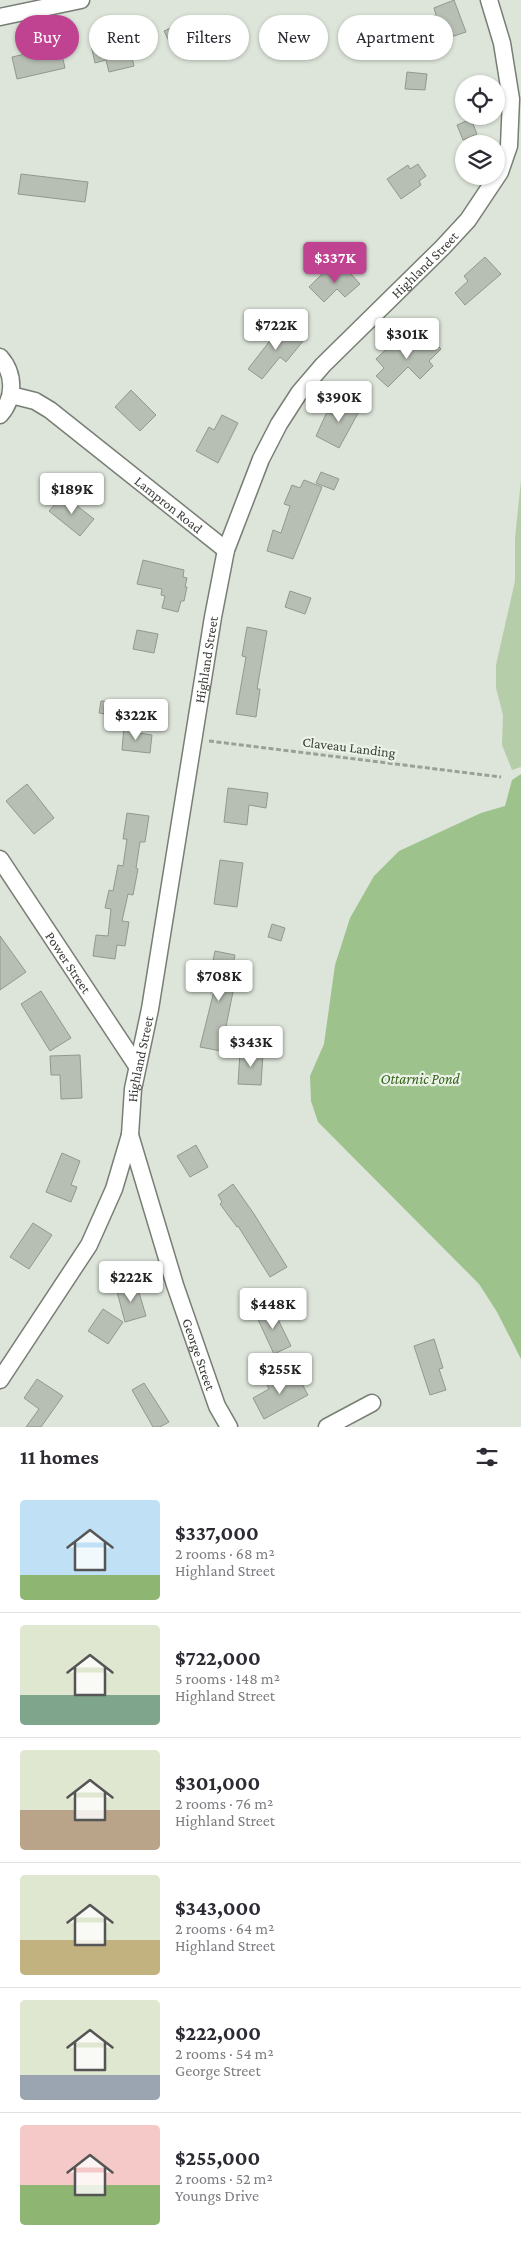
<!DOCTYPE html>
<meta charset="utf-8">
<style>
body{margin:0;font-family:"Crimson Pro",serif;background:#f7f7f7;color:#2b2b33;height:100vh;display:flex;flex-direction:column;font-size:19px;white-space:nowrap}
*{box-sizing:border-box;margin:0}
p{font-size:16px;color:#7c7c81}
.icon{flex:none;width:28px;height:28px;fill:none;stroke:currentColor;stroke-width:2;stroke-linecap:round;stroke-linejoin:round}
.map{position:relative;height:1427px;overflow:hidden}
.panel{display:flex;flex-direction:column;background:#fff;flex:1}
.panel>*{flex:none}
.hud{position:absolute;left:15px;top:15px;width:491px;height:45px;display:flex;gap:10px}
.fabs{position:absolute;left:455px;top:75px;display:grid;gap:10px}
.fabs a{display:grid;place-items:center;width:50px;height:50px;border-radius:50%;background:#fff;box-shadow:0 1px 4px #0004;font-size:25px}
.price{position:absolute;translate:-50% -42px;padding:0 11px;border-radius:5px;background:#fff;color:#222;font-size:16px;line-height:32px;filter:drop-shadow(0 1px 2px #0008)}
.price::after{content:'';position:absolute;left:50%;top:30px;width:15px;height:11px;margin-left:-8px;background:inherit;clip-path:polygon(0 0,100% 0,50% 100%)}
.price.active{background:#c04391;color:#fff}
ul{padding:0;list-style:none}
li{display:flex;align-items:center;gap:15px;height:125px;padding:0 20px}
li+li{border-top:1px solid #e1e1e2}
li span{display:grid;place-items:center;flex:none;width:140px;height:100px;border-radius:5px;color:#555}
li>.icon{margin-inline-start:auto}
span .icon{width:60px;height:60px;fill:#fffc;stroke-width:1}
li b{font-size:21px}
h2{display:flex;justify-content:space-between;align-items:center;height:60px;padding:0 20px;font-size:21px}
.pill{padding:0 18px;border-radius:22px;background:#fff;box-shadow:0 1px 4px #0004;font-size:18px;line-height:45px}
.pill.active{background:#c04391;color:#fff}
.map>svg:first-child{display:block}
</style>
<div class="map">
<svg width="521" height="1427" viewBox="0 0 521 1427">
<rect width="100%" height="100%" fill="#dde5da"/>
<!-- green -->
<polygon fill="#b5cea9" points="521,480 521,767 512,770 502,745 503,715 496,688 496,665 515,581 515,538"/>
<!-- water -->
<polygon fill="#9ec28c" points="521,774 521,1359 497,1312 479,1284 318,1122 311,1101 310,1076 324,1044 335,965 350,918 374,876 399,851 481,813 505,806 512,780"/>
<!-- building -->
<g fill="#b7bfb4" stroke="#91988e">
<polygon points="454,0 466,32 445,39 443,33 435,35 429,18 436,15 434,8"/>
<polygon points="195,17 203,36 173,49 164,31"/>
<polygon points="117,39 118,43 128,41 134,66 109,72 106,60 95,63 91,45"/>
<polygon points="60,46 65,68 17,79 12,57"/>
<polygon points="407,72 427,74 425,90 405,89"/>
<polygon points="471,119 477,134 463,140 457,125"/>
<polygon points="418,164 426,176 419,181 421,185 401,199 387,179 408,165 410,169"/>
<polygon points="21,174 88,182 85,202 18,194"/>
<polygon points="485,257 501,274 465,305 455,293 468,281 464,276"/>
<polygon points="343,265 360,284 345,297 337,289 324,302 309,287 325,271 330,277"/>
<polygon points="283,324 304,340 286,362 280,357 262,379 248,369"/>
<polygon points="427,334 441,349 429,361 433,366 420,379 408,367 388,387 376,376 384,368 376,359 397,339 409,351"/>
<polygon points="131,390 156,415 140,431 115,407"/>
<polygon points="344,396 362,406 339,448 316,436 327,412 334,415"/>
<polygon points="222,415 238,423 218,463 196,451 209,427 214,430"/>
<polygon points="321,472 339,479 334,490 316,483"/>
<polygon points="304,480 322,487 293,559 267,551 273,530 281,533 290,506 284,504 292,485 300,488"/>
<polygon points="63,495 94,519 80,536 49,511"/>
<polygon points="143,560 184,570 183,577 187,578 185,587 187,587 184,601 181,601 178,612 162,608 165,596 161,595 162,589 137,584"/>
<polygon points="290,591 311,598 305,614 285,607"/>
<polygon points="247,627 267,631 257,689 260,689 256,717 236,714 246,657 242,656"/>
<polygon points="137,630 158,634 154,653 133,649"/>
<polygon points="101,701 113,702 112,715 99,713"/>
<polygon points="124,726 139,728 139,733 152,735 150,753 122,750"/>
<polygon points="27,784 54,818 34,834 6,801"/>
<polygon points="228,788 268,793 266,808 249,805 247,825 224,822"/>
<polygon points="127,813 149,816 145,842 140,842 136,868 138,869 133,895 128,894 122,921 129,922 125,946 117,945 115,959 93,956 96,935 108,936 111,909 105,908 109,890 113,891 118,865 123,866 127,839 123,839"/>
<polygon points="220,860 243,863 237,907 214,904"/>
<polygon points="272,924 285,928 281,941 268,937"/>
<polygon points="0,936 26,972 0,990"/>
<polygon points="215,951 235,955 229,986 234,987 221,1051 200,1047 216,983 209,981"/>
<polygon points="41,991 71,1038 50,1051 21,1004"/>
<polygon points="240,1052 263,1053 261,1085 238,1084"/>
<polygon points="80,1055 82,1098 61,1099 60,1075 51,1075 50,1056"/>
<polygon points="196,1145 208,1167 190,1177 177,1156"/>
<polygon points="62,1153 80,1161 71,1185 77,1187 71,1202 46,1192"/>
<polygon points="233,1184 254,1214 287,1267 270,1277 238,1226 237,1227 220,1204 222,1202 218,1195"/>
<polygon points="33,1223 52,1235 29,1269 10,1257"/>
<polygon points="128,1284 130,1292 138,1289 146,1316 125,1322 116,1288"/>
<polygon points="271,1305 291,1346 274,1354 255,1313"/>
<polygon points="103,1309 123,1322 108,1344 88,1331"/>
<polygon points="434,1339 443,1368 439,1369 446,1390 430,1395 414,1346"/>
<polygon points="295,1371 308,1395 264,1419 253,1398 269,1389 267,1385"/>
<polygon points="37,1379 63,1396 41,1427 26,1427 39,1409 24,1398"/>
<polygon points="144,1383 169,1422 160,1427 153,1427 132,1390"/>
</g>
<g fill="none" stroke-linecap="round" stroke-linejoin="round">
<defs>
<g id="minor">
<polyline points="0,17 81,0"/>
<path d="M0,357C15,374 15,398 0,415"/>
<path id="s1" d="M11,395L35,401L50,410L226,550"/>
<path id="s2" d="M0,859L137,1066"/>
<path id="s3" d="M130,1135L175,1285L217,1406L229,1427"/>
<path id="s4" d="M0,1380L89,1245L114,1189L130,1135L133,1089L150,1009L213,617L226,550L261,459L279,424L299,393L323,365L443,247L468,220L500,172L509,146L511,99L502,43L489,0"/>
<polyline points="327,1427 372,1403"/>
</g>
</defs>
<!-- minor casing -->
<use href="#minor" stroke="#777e74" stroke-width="19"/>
<!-- path -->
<polyline stroke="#9aa097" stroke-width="3" stroke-dasharray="5 2.5" stroke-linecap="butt" points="209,741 501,777"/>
<!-- minor -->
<use href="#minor" stroke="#fff" stroke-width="16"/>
</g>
<g text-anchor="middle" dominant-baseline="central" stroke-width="4.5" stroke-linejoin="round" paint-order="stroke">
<!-- street labels -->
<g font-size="14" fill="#3b3e39" stroke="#ebf2e7">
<text stroke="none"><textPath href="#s4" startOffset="1226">Highland Street</textPath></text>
<text stroke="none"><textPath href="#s1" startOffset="194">Lampron Road</textPath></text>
<text stroke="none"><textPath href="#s4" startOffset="761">Highland Street</textPath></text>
<text transform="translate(349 747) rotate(7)">Claveau Landing</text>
<text stroke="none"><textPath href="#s2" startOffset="124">Power Street</textPath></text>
<text stroke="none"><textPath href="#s4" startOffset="356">Highland Street</textPath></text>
<text stroke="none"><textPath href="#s3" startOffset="230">George Street</textPath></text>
</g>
<!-- water labels -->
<g font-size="15" font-style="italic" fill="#37641a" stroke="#ebf2e7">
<text x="420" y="1079">Ottarnic Pond</text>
</g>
</g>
</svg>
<div class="fabs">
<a><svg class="icon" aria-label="locate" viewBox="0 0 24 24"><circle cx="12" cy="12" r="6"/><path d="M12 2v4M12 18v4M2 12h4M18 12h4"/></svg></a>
<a><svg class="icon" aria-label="layers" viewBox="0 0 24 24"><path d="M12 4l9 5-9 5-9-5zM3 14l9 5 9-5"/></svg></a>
</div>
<b class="price active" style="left:335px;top:284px">$337K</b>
<b class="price" style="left:276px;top:351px">$722K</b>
<b class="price" style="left:407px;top:360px">$301K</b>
<b class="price" style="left:339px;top:423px">$390K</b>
<b class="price" style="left:72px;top:515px">$189K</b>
<b class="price" style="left:136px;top:741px">$322K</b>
<b class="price" style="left:219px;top:1002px">$708K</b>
<b class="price" style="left:251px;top:1068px">$343K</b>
<b class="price" style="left:131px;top:1303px">$222K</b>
<b class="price" style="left:273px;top:1330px">$448K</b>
<b class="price" style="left:280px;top:1395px">$255K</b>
<div class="hud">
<a class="pill active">Buy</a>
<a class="pill">Rent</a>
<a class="pill">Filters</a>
<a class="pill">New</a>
<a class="pill">Apartment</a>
</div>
</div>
<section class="panel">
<h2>11 homes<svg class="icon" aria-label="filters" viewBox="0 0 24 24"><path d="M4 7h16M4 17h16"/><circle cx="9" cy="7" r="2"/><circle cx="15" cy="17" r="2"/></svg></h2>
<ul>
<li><span style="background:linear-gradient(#bfe0f5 75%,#8fb573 0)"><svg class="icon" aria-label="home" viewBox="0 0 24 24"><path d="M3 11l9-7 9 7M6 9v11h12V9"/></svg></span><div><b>$337,000</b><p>2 rooms · 68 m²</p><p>Highland Street</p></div></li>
<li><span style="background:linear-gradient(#dfe7d0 70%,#7fa58c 0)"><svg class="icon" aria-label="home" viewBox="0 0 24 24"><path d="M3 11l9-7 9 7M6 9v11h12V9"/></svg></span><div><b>$722,000</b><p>5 rooms · 148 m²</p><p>Highland Street</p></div></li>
<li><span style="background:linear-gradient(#dfe7d0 60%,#b9a48a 0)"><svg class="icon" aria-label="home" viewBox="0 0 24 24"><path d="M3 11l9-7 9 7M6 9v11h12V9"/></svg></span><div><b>$301,000</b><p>2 rooms · 76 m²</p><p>Highland Street</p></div></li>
<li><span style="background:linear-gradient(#dfe7d0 65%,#c2b280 0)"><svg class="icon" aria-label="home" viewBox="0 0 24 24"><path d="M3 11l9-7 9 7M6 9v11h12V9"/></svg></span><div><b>$343,000</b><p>2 rooms · 64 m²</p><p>Highland Street</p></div></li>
<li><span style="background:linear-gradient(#dfe7d0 75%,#9aa5b1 0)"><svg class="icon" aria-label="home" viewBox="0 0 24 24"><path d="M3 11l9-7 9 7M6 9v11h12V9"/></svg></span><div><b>$222,000</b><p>2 rooms · 54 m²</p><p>George Street</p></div></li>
<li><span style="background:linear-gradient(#f6c9c9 60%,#8fb573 0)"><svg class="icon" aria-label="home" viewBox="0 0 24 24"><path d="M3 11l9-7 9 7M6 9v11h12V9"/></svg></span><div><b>$255,000</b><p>2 rooms · 52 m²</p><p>Youngs Drive</p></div></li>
</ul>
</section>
